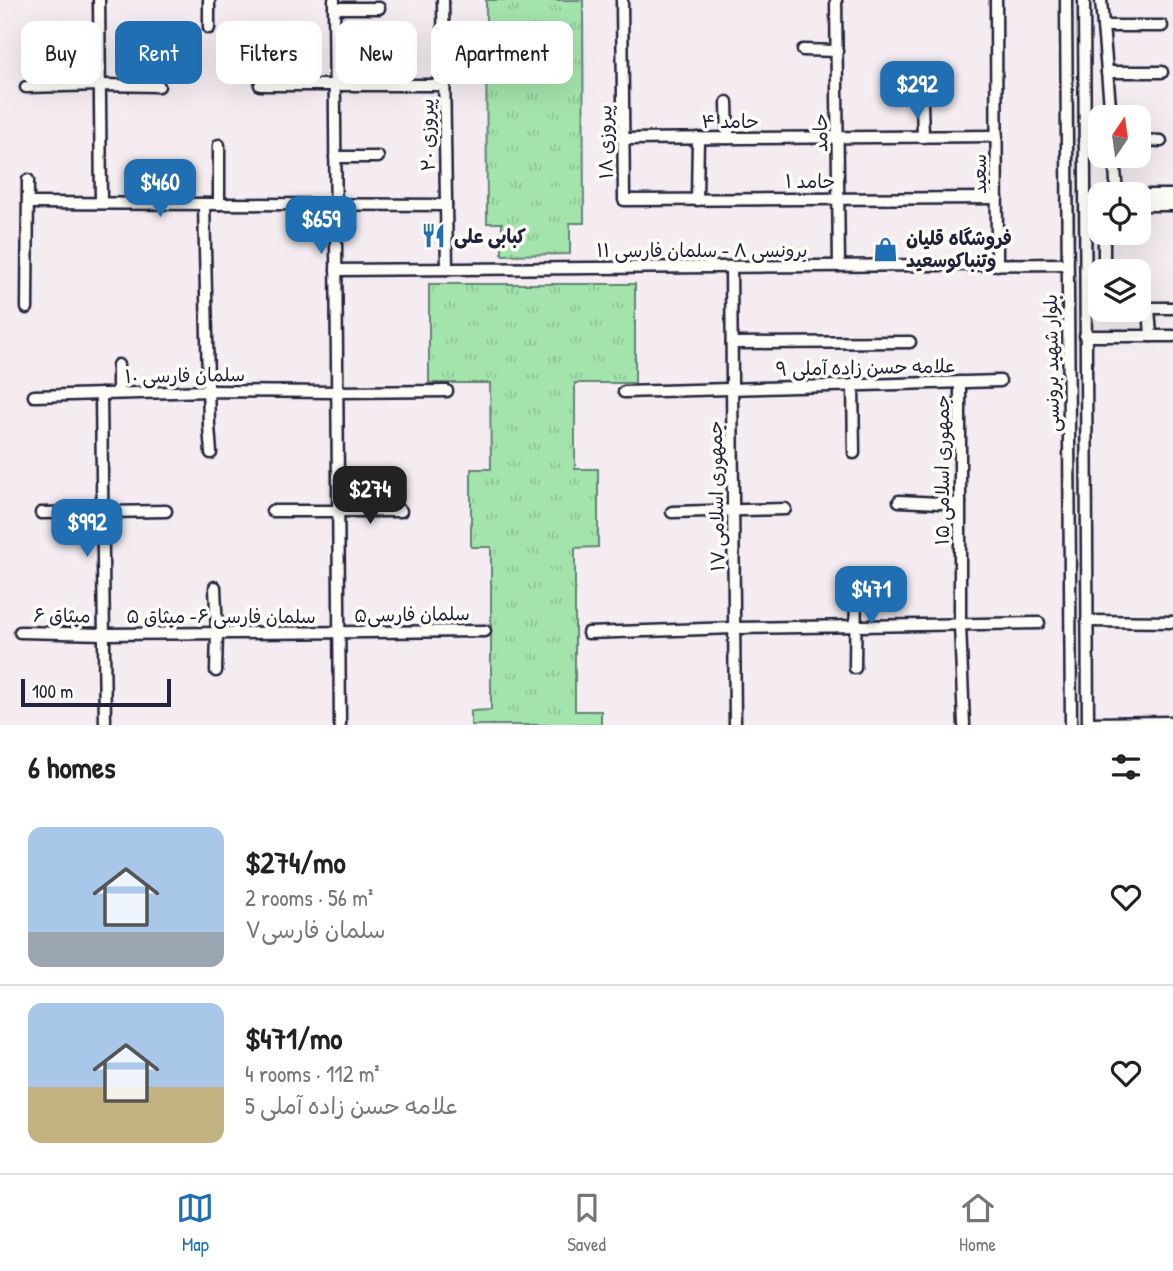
<!DOCTYPE html>
<meta charset="utf-8">
<style>
body{margin:0;font-family:"Patrick Hand","Playpen Sans Arabic",sans-serif;background:#f6f6f6;color:#222;height:100vh;display:flex;flex-direction:column;font-size:26px;white-space:nowrap}
*{box-sizing:border-box;margin:0}
p{font-size:23px;color:#767676}
.icon{flex:none;width:38px;height:38px;fill:none;stroke:currentColor;stroke-width:2;stroke-linecap:round;stroke-linejoin:round}
.map{position:relative;height:725px;overflow:hidden}
.sheet{display:flex;flex-direction:column;background:#fff;flex:1}
.sheet>*{flex:none}
.top-card{position:absolute;left:21px;top:21px;width:700px;height:63px;display:flex;gap:14px}
.needle{width:46px;rotate:13deg}
.controls{position:absolute;left:1088px;top:105px;display:grid;gap:14px}
.controls a{display:grid;place-items:center;width:63px;height:63px;border-radius:14px;background:#fff;box-shadow:0 7px 28px #0002;font-size:35px}
.scale{position:absolute;left:21px;bottom:18px;width:150px;box-sizing:border-box;padding-left:7px;border:4px solid #22223b;border-top:0;font-size:19px;line-height:24px;white-space:nowrap;color:#22223b;-webkit-text-stroke:5px #fdfcf7;paint-order:stroke}
.price{position:absolute;translate:-50% -60px;padding:0 16px;border-radius:14px;background:#1f6fb2;color:#fff;font-size:23px;line-height:46px;filter:drop-shadow(0 2px 4px #0008)}
.price::after{content:'';position:absolute;left:50%;top:42px;width:21px;height:16px;margin-left:-10px;background:inherit;clip-path:polygon(0 0,100% 0,50% 100%)}
.price.current{background:#222;color:#fff}
ul{padding:0;list-style:none}
li{display:flex;align-items:center;gap:21px;height:175px;padding:0 28px}
li+li{border-top:2px solid #e0e0e0}
li span{display:grid;place-items:center;flex:none;width:196px;height:140px;border-radius:14px;color:#555}
li>.icon{margin-inline-start:auto}
span .icon{width:84px;height:84px;fill:#fffc;stroke-width:1}
li b{font-size:30px}
h2{display:flex;justify-content:space-between;align-items:center;height:84px;padding:0 28px;font-size:30px}
.tag{padding:0 24px;border-radius:14px;background:#fff;box-shadow:0 7px 28px #0002;font-size:24px;line-height:63px}
.tag.current{background:#1f6fb2;color:#fff}
.menu{display:flex;justify-content:space-around;align-items:center;height:98px;border-top:2px solid #e0e0e0;background:#fff;font-size:19px;color:#767676}
.menu a{display:grid;justify-items:center;gap:4px}
.menu .current{color:#1f6fb2}
.map>svg:first-child{display:block}
</style>
<div class="map">
<svg width="1173" height="725" viewBox="0 0 1173 725">
<defs>
<pattern id="park-tufts" width="24" height="20" patternUnits="userSpaceOnUse" patternTransform="scale(1.75)"><rect width="24" height="20" fill="#a3e4ad"/><path d="M3 7l-1-3M5 7V3M7 7l1-3M15 17l-1-3M17 17v-4M19 17l1-3" fill="none" stroke="#8cc396"/></pattern>
</defs>
<rect width="100%" height="100%" fill="#f4ecf0"/>
<filter id="ink" filterUnits="userSpaceOnUse"><feTurbulence type="fractalNoise" baseFrequency=".0143" numOctaves="2"/><feDisplacementMap in="SourceGraphic" scale="14" xChannelSelector="R" yChannelSelector="G"/><feConvolveMatrix kernelMatrix="1 2 1 2 8 2 1 2 1" color-interpolation-filters="sRGB"/></filter>
<g filter="url(#ink)">
<!-- park -->
<g fill="url(#park-tufts)" stroke="#628374" stroke-width="2">
<polygon points="486,0 583,0 584,223 570,223 570,254 502,255 502,223 487,223"/>
<polygon points="429,284 635,284 635,383 575,383 575,469 598,469 598,547 575,548 575,711 601,711 601,725 471,725 471,711 491,710 491,547 471,547 471,469 491,469 490,383 429,383"/>
</g>
<g fill="none" stroke-linecap="round" stroke-linejoin="round">
<defs>
<g id="minor">
<polyline points="99,0 101,203"/>
<polyline points="209,0 209,28"/>
<polyline points="334,0 340,725"/>
<polyline points="443,0 447,269"/>
<polyline points="622,0 624,200 997,198"/>
<polyline points="836,0 839,266"/>
<polyline points="996,0 997,265"/>
<polyline points="1066,0 1071,725"/>
<polyline points="1084,0 1088,725"/>
<polyline points="1101,0 1103,26"/>
<polyline points="334,8 379,8"/>
<polyline points="803,50 837,51"/>
<polyline points="1107,72 1162,72"/>
<polyline points="260,85 444,85"/>
<polyline points="26,87 100,85 159,86"/>
<polyline points="727,102 728,138"/>
<polyline points="922,103 923,137"/>
<polyline points="1111,117 1103,26 1162,26"/>
<polyline points="623,139 997,136"/>
<polyline points="1084,140 1101,140"/>
<polyline points="1139,140 1161,141"/>
<polyline points="219,145 219,204"/>
<polyline points="1114,156 1117,194"/>
<polyline points="335,157 378,157"/>
<polyline points="1139,195 1173,195"/>
<polyline points="697,200 698,138"/>
<polyline points="29,203 446,205"/>
<polyline points="204,204 209,426 211,453"/>
<polyline points="1139,205 1173,205"/>
<polyline points="731,267 735,725"/>
<polyline points="336,270 1067,264"/>
<polyline points="1104,271 1104,233"/>
<polyline points="27,308 28,180"/>
<polyline points="1085,336 1173,336"/>
<polyline points="1151,336 1149,308 1173,308"/>
<polyline points="732,343 910,342"/>
<polyline points="118,365 118,393"/>
<polyline points="960,382 960,624 964,725"/>
<polyline points="853,385 854,453"/>
<polyline points="624,392 1000,381"/>
<polyline points="101,394 105,725"/>
<polyline points="34,396 209,391 337,392 447,391"/>
<polyline points="899,501 960,504"/>
<polyline points="272,511 401,511"/>
<polyline points="672,512 785,509"/>
<polyline points="41,513 166,511"/>
<polyline points="215,587 217,633 216,671"/>
<polyline points="1087,621 1173,622"/>
<polyline points="20,632 104,634 485,631"/>
<polyline points="588,633 734,628 1039,623"/>
<polyline points="855,668 856,583"/>
<polyline points="1088,723 1173,722"/>
</g>
</defs>
<!-- minor casing -->
<use href="#minor" stroke="#22223b" stroke-width="15"/>
<!-- minor -->
<use href="#minor" stroke="#fdfcf7" stroke-width="10"/>
</g>
</g>
<!-- icons -->
<defs>
<symbol id="restaurant-bare" viewBox="-9 -9 18 18"><path d="M-5-6h1v4h1v-4h1v4h1v-4h1v5L-1.5 .5V6h-2V.5L-5-1ZM5-6V6H3V1.5H1.5Q1.5-4 5-6Z" fill="#1f6fb2" stroke="#fdfcf7" stroke-width="2.5" paint-order="stroke"/></symbol>
<symbol id="shop-bare" viewBox="-9 -9 18 18"><path d="M-5-2.5h2.3a2.7 3.5 0 0 1 5.4 0H5L5.5 6h-11ZM-1.5-2.5h3a1.5 2.3 0 0 0-3 0Z" fill="#1f6fb2" stroke="#fdfcf7" stroke-width="2.5" paint-order="stroke"/></symbol>
</defs>
<g fill-rule="evenodd">
<use href="#restaurant-bare" x="416" y="218" width="35" height="35"/>
<use href="#shop-bare" x="868" y="232" width="35" height="35"/>
</g>
<g text-anchor="middle" dominant-baseline="central" stroke-width="7" stroke-linejoin="round" paint-order="stroke">
<!-- street labels -->
<g font-size="19" fill="#22223b" stroke="#fdfcf7">
<text x="730" y="121">حامد ۴</text>
<text transform="translate(820 133) rotate(-91)">حامد</text>
<text transform="translate(427 135) rotate(-91)">پیروزی ۲۰</text>
<text transform="translate(605 142) rotate(-91)">پیروزی ۱۸</text>
<text transform="translate(979 174) rotate(-90)">سعید</text>
<text x="810" y="181">حامد ۱</text>
<text x="702" y="250">برونسی ۸ - سلمان فارسی ۱۱</text>
<text transform="translate(1051 363) rotate(-91)">بلوار شهید برونسی</text>
<text transform="translate(866 367) rotate(-1)">علامه حسن زاده آملی ۹</text>
<text transform="translate(185 375) rotate(-1)">سلمان فارسی ۱۰</text>
<text transform="translate(942 470) rotate(-90)">جمهوری اسلامی ۱۵</text>
<text transform="translate(716 496) rotate(-91)">جمهوری اسلامی ۱۷</text>
<text transform="translate(412 614) rotate(-1)">سلمان فارسی۵</text>
<text transform="translate(62 615) rotate(1)">میثاق ۶</text>
<text x="221" y="616">سلمان فارسی ۶- میثاق ۵</text>
</g>
<!-- poi labels -->
<g font-size="19" font-weight="bold" fill="#22223b" stroke="#fdfcf7" text-anchor="start">
<text x="454" y="236">کبابی علی</text>
<text x="906" y="238">فروشگاه قلیان<tspan x="906" dy="22">وتنباکوسعید</tspan></text>
</g>
</g>
</svg>
<div class="controls">
<a><svg class="needle" viewBox="-14 -14 28 28"><path d="M0-13l5 13h-10z" fill="#e53935"/><path d="M0 13l5-13h-10z" fill="#767676"/></svg></a>
<a><svg class="icon" aria-label="locate" viewBox="0 0 24 24"><circle cx="12" cy="12" r="6"/><path d="M12 2v4M12 18v4M2 12h4M18 12h4"/></svg></a>
<a><svg class="icon" aria-label="layers" viewBox="0 0 24 24"><path d="M12 4l9 5-9 5-9-5zM3 14l9 5 9-5"/></svg></a>
</div>
<div class="scale">100 m</div>
<b class="price" style="left:917px;top:121px">$292</b>
<b class="price" style="left:160px;top:219px">$460</b>
<b class="price" style="left:321px;top:256px">$659</b>
<b class="price current" style="left:370px;top:526px">$274</b>
<b class="price" style="left:87px;top:559px">$992</b>
<b class="price" style="left:871px;top:626px">$471</b>
<div class="top-card">
<a class="tag">Buy</a>
<a class="tag current">Rent</a>
<a class="tag">Filters</a>
<a class="tag">New</a>
<a class="tag">Apartment</a>
</div>
</div>
<section class="sheet">
<h2>6 homes<svg class="icon" aria-label="filters" viewBox="0 0 24 24"><path d="M4 7h16M4 17h16"/><circle cx="9" cy="7" r="2"/><circle cx="15" cy="17" r="2"/></svg></h2>
<ul>
<li><span style="background:linear-gradient(#a9c7e8 75%,#9aa5b1 0)"><svg class="icon" aria-label="home" viewBox="0 0 24 24"><path d="M3 11l9-7 9 7M6 9v11h12V9"/></svg></span><div><b>$274/mo</b><p>2 rooms · 56 m²</p><p>سلمان فارسی۷</p></div><svg class="icon" aria-label="heart" viewBox="0 0 24 24"><path d="M12 20l-8-8c-3-5 5-10 8-4 3-6 11-1 8 4z"/></svg></li>
<li><span style="background:linear-gradient(#a9c7e8 60%,#c2b280 0)"><svg class="icon" aria-label="home" viewBox="0 0 24 24"><path d="M3 11l9-7 9 7M6 9v11h12V9"/></svg></span><div><b>$471/mo</b><p>4 rooms · 112 m²</p><p>علامه حسن زاده آملی 5</p></div><svg class="icon" aria-label="heart" viewBox="0 0 24 24"><path d="M12 20l-8-8c-3-5 5-10 8-4 3-6 11-1 8 4z"/></svg></li>
</ul>
</section>
<nav class="menu">
<a class="current"><svg class="icon" aria-label="map" viewBox="0 0 24 24"><path d="M3 6l6-2 6 2 6-2v14l-6 2-6-2-6 2zM9 4v14M15 6v14"/></svg>Map</a>
<a><svg class="icon" aria-label="saved" viewBox="0 0 24 24"><path d="M7 4h10v16l-5-4-5 4z"/></svg>Saved</a>
<a><svg class="icon" aria-label="home" viewBox="0 0 24 24"><path d="M3 11l9-7 9 7M6 9v11h12V9"/></svg>Home</a>
</nav>
